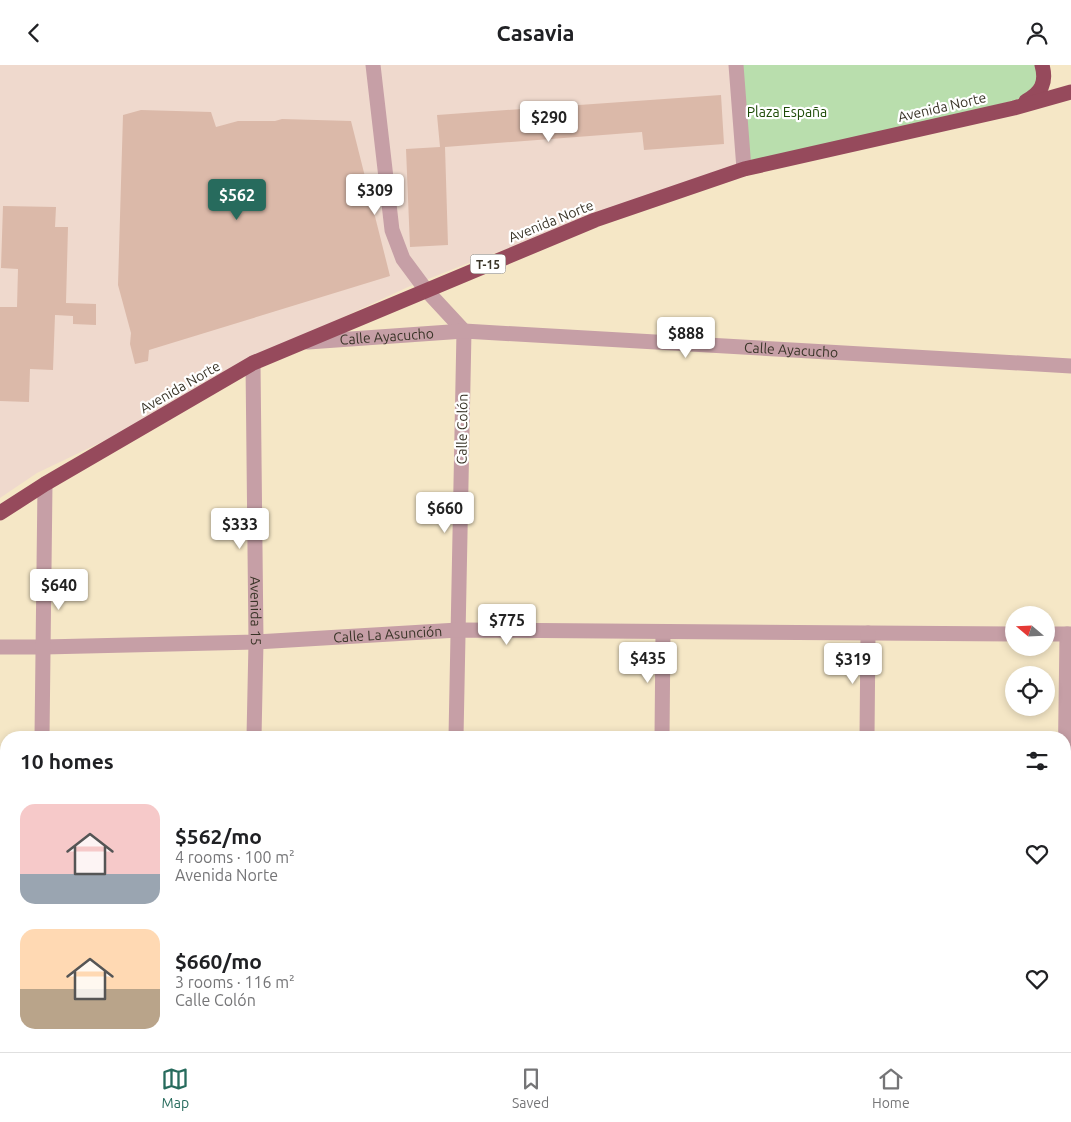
<!DOCTYPE html>
<meta charset="utf-8">
<style>
body{margin:0;font-family:Ubuntu,sans-serif;background:#f6f6f6;color:#202124;height:100vh;display:flex;flex-direction:column;font-size:19px;white-space:nowrap}
*{box-sizing:border-box;margin:0}
p{font-size:16px;color:#757577}
.icon{flex:none;width:28px;height:28px;fill:none;stroke:currentColor;stroke-width:2;stroke-linecap:round;stroke-linejoin:round}
.map{position:relative;flex:1;overflow:hidden}
.sheet{position:absolute;left:0px;top:666px;width:1071px;height:321px;display:flex;flex-direction:column;background:#fff;border-radius:20px 20px 0 0;box-shadow:0 2px 8px #0003}
.sheet>*{flex:none}
.needle{width:32px;rotate:289deg}
.buttons{position:absolute;left:1005px;top:541px;display:grid;gap:10px}
.buttons a{display:grid;place-items:center;width:50px;height:50px;border-radius:50%;background:#fff;box-shadow:0 2px 8px #0003;font-size:25px}
.price{position:absolute;translate:-50% -42px;padding:0 11px;border-radius:5px;background:#fff;color:#222;font-size:16px;line-height:32px;filter:drop-shadow(0 1px 2px #0008)}
.price::after{content:'';position:absolute;left:50%;top:30px;width:15px;height:11px;margin-left:-8px;background:inherit;clip-path:polygon(0 0,100% 0,50% 100%)}
.price.current{background:#276b5d;color:#fff}
ul{padding:0;list-style:none}
li{display:flex;align-items:center;gap:15px;height:125px;padding:0 20px}
li span{display:grid;place-items:center;flex:none;width:140px;height:100px;border-radius:15px;color:#555}
li>.icon{margin-inline-start:auto}
span .icon{width:60px;height:60px;fill:#fffc;stroke-width:1}
li b{font-size:21px}
h2{display:flex;justify-content:space-between;align-items:center;height:60px;padding:0 20px;font-size:21px}
header{display:flex;justify-content:space-between;align-items:center;height:65px;padding:0 20px;background:#fff;font-size:22px;font-weight:700}
.tabs{display:flex;justify-content:space-around;align-items:center;height:70px;border-top:1px solid #e0e0e0;background:#fff;font-size:14px;color:#757577}
.tabs a{display:grid;justify-items:center;gap:2px}
.tabs .current{color:#276b5d}
.map>svg:first-child{display:block}
</style>
<header><svg class="icon" aria-label="back" viewBox="0 0 24 24"><path d="M15 5l-7 7 7 7"/></svg>Casavia<svg class="icon" aria-label="person" viewBox="0 0 24 24"><circle cx="12" cy="8" r="4"/><path d="M4 21q1-7 8-7t8 7"/></svg></header>
<div class="map">
<svg width="1071" height="987" viewBox="0 0 1071 987">
<rect width="100%" height="100%" fill="#f5e7c6"/>
<!-- industrial -->
<polygon fill="#efd9cd" points="0,0 730,0 738,114 577,159 481,193 408,222 309,268 154,352 37,408 0,433"/>
<!-- green -->
<polygon fill="#b9dead" points="736,0 1042,0 1036,30 744,104"/>
<!-- building -->
<g fill="#dbb9a9">
<polygon points="721,30 724,79 644,85 642,67 445,82 448,180 410,182 406,84 440,82 437,50"/>
<polygon points="141,45 211,47 216,62 238,56 275,56 282,54 351,56 390,211 149,285 148,296 135,299 130,279 131,268 118,220 123,50"/>
<polygon points="3,141 56,142 55,162 68,162 66,238 96,239 96,260 73,259 73,251 55,250 53,305 30,304 29,337 0,336 0,242 17,242 18,204 1,203"/>
</g>
<g fill="none" stroke-linecap="round" stroke-linejoin="round">
<!-- minor -->
<g stroke="#c69fa6" stroke-width="15">
<polyline points="373,0 392,165 403,194 426,225 464,266 456,672"/>
<polyline points="736,0 744,104"/>
<path id="s1" d="M308,277L464,266L1071,301"/>
<path id="s2" d="M253,298L256,577L254,672"/>
<polyline points="1046,569 1071,569"/>
<path id="s3" d="M0,582H44L256,577L458,565L1014,569"/>
<polyline points="42,672 45,419"/>
<polyline points="662,672 663,567"/>
<polyline points="867,672 868,568"/>
<polyline points="1065,717 1067,569"/>
<polyline points="0,821 6,822"/>
<polyline points="1065,840 1071,840"/>
<polyline points="37,987 37,981"/>
<polyline points="247,987 247,981"/>
<polyline points="451,987 451,981"/>
<polyline points="656,987 656,981"/>
<polyline points="864,987 864,981"/>
<polyline points="1061,987 1061,981"/>
</g>
<!-- highway -->
<g stroke="#964a5c" stroke-width="15">
<path d="M1026,36C1041,28 1047,18 1042,0"/>
<polyline points="0,448 45,419 253,298 595,155 744,104 1014,43 1071,27"/>
</g>
</g>
<g text-anchor="middle" dominant-baseline="central" stroke-width="4.5" stroke-linejoin="round" paint-order="stroke">
<!-- shield labels -->
<rect fill="#fff" stroke="#747168" stroke-width="1" x="470.5" y="189.5" width="35" height="19" rx="4"/>
<g font-size="12" font-weight="bold" fill="#393427">
<text x="488" y="199">T-15</text>
</g>
<!-- street labels -->
<g font-size="14" fill="#393427" stroke="#fff">
<text transform="translate(942 42) rotate(-13)">Avenida Norte</text>
<text transform="translate(551 156) rotate(-22)">Avenida Norte</text>
<text stroke="none"><textPath href="#s1" startOffset="79">Calle Ayacucho</textPath></text>
<text stroke="none"><textPath href="#s1" startOffset="484">Calle Ayacucho</textPath></text>
<text transform="translate(180 322) rotate(-30)">Avenida Norte</text>
<text transform="translate(462 364) rotate(-89)">Calle Colón</text>
<text stroke="none"><textPath href="#s2" startOffset="248">Avenida 15</textPath></text>
<text stroke="none"><textPath href="#s3" startOffset="388">Calle La Asunción</textPath></text>
</g>
<!-- park labels -->
<g font-size="14" fill="#1d4b07" stroke="#fff">
<text x="787" y="47">Plaza España</text>
</g>
</g>
</svg>
<div class="buttons">
<a><svg class="needle" viewBox="-14 -14 28 28"><path d="M0-13l5 13h-10z" fill="#e53935"/><path d="M0 13l5-13h-10z" fill="#757577"/></svg></a>
<a><svg class="icon" aria-label="locate" viewBox="0 0 24 24"><circle cx="12" cy="12" r="6"/><path d="M12 2v4M12 18v4M2 12h4M18 12h4"/></svg></a>
</div>
<b class="price" style="left:549px;top:78px">$290</b>
<b class="price" style="left:375px;top:151px">$309</b>
<b class="price current" style="left:237px;top:156px">$562</b>
<b class="price" style="left:686px;top:294px">$888</b>
<b class="price" style="left:445px;top:469px">$660</b>
<b class="price" style="left:240px;top:485px">$333</b>
<b class="price" style="left:59px;top:546px">$640</b>
<b class="price" style="left:507px;top:581px">$775</b>
<b class="price" style="left:648px;top:619px">$435</b>
<b class="price" style="left:853px;top:620px">$319</b>
<section class="sheet">
<h2>10 homes<svg class="icon" aria-label="filters" viewBox="0 0 24 24"><path d="M4 7h16M4 17h16"/><circle cx="9" cy="7" r="2"/><circle cx="15" cy="17" r="2"/></svg></h2>
<ul>
<li><span style="background:linear-gradient(#f6c9c9 70%,#9aa5b1 0)"><svg class="icon" aria-label="home" viewBox="0 0 24 24"><path d="M3 11l9-7 9 7M6 9v11h12V9"/></svg></span><div><b>$562/mo</b><p>4 rooms · 100 m²</p><p>Avenida Norte</p></div><svg class="icon" aria-label="heart" viewBox="0 0 24 24"><path d="M12 20l-8-8c-3-5 5-10 8-4 3-6 11-1 8 4z"/></svg></li>
<li><span style="background:linear-gradient(#ffd9b3 60%,#b9a48a 0)"><svg class="icon" aria-label="home" viewBox="0 0 24 24"><path d="M3 11l9-7 9 7M6 9v11h12V9"/></svg></span><div><b>$660/mo</b><p>3 rooms · 116 m²</p><p>Calle Colón</p></div><svg class="icon" aria-label="heart" viewBox="0 0 24 24"><path d="M12 20l-8-8c-3-5 5-10 8-4 3-6 11-1 8 4z"/></svg></li>
</ul>
</section>
</div>
<nav class="tabs">
<a class="current"><svg class="icon" aria-label="map" viewBox="0 0 24 24"><path d="M3 6l6-2 6 2 6-2v14l-6 2-6-2-6 2zM9 4v14M15 6v14"/></svg>Map</a>
<a><svg class="icon" aria-label="saved" viewBox="0 0 24 24"><path d="M7 4h10v16l-5-4-5 4z"/></svg>Saved</a>
<a><svg class="icon" aria-label="home" viewBox="0 0 24 24"><path d="M3 11l9-7 9 7M6 9v11h12V9"/></svg>Home</a>
</nav>
